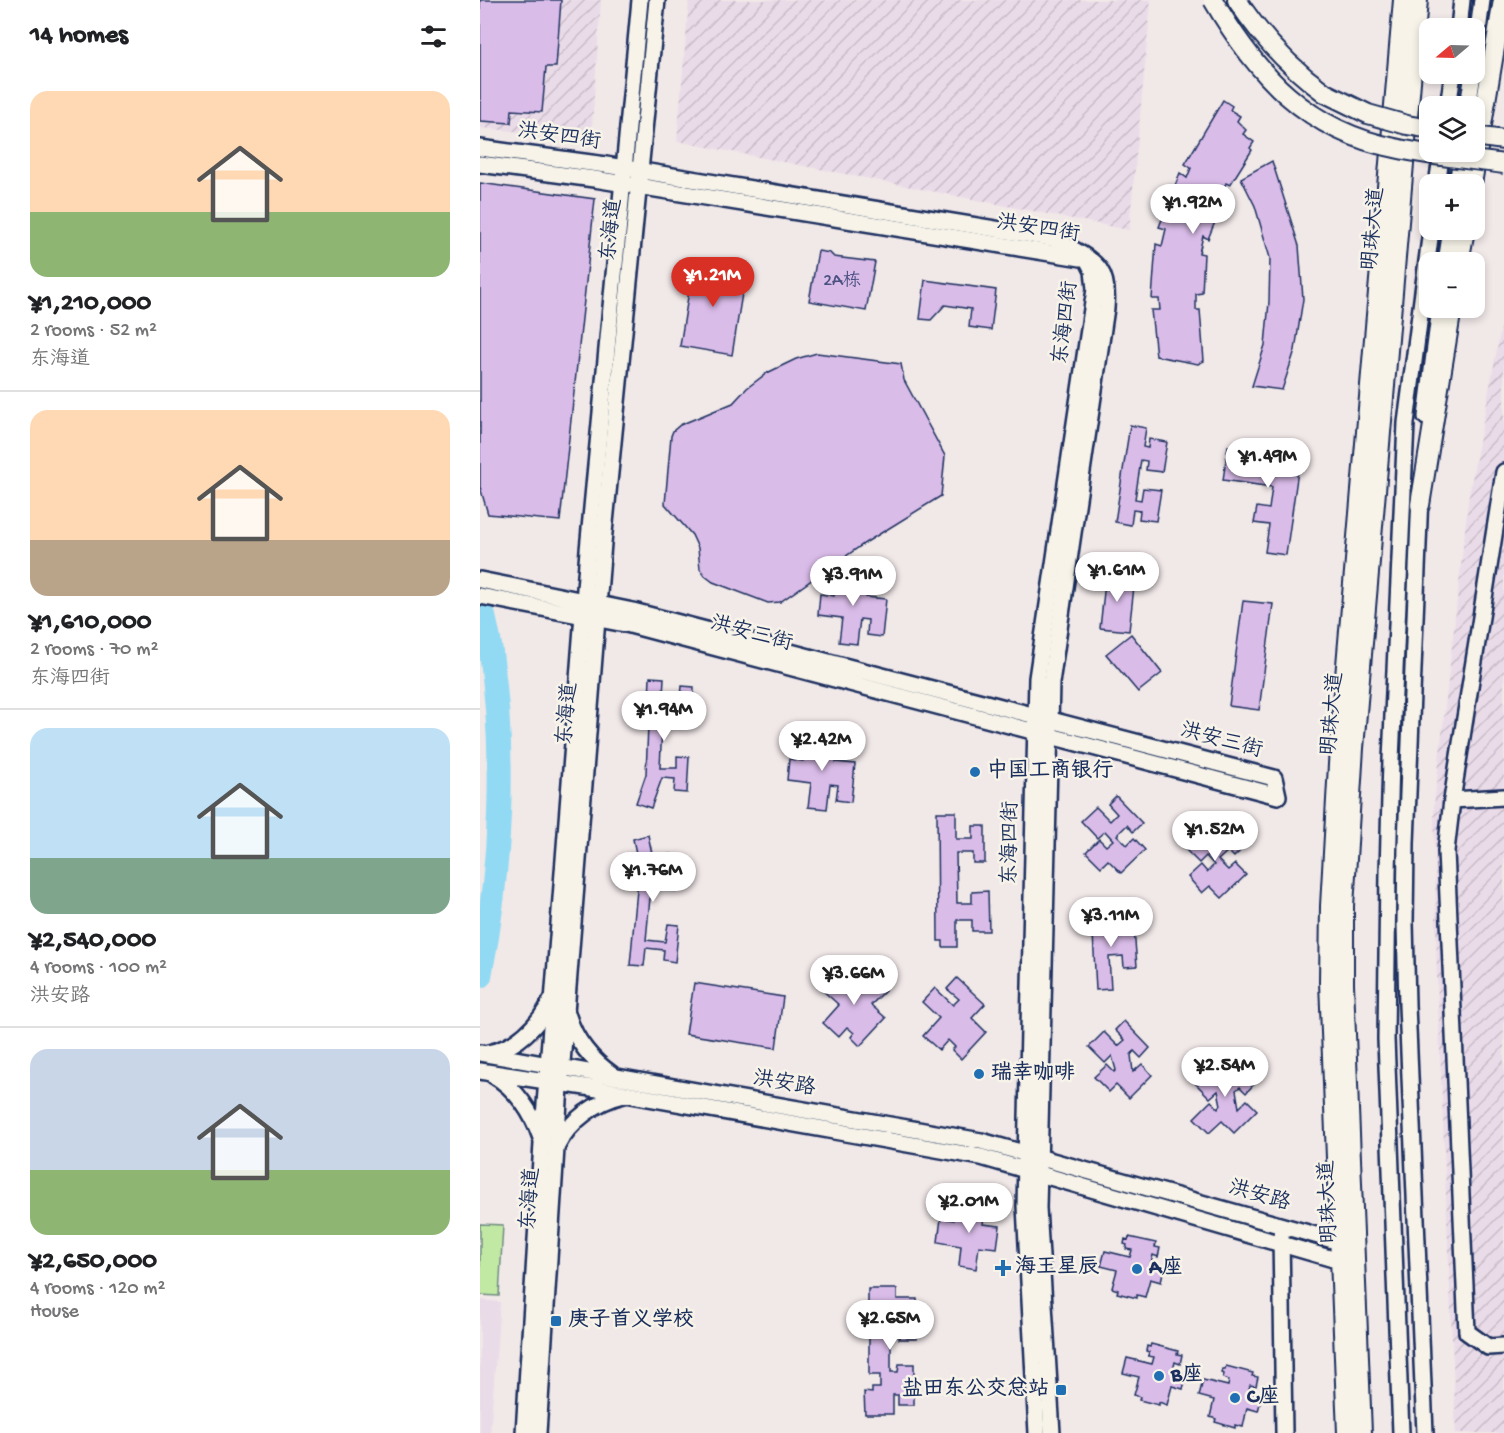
<!DOCTYPE html>
<meta charset="utf-8">
<style>
body{margin:0;font-family:"Gochi Hand","LXGW WenKai TC",sans-serif;background:#f2f2f2;color:#202124;height:100vh;display:flex;flex-direction:column;font-size:22px;white-space:nowrap}
*{box-sizing:border-box;margin:0}
p{font-size:20px;color:#757577}
.icon{flex:none;width:33px;height:33px;fill:none;stroke:currentColor;stroke-width:2;stroke-linecap:round;stroke-linejoin:round}
.map{position:relative;flex:1;overflow:hidden}
.panel{display:flex;flex-direction:column;background:#fff;width:480px}
.panel>*{flex:none}
.needle{width:39px;rotate:251deg}
.fabs{position:absolute;left:939px;top:18px;display:grid;gap:12px}
.fabs a{display:grid;place-items:center;width:66px;height:66px;border-radius:12px;background:#fff;box-shadow:0 3px 9px #0003;font-size:30px}
.price{position:absolute;translate:-50% -51px;padding:0 14px;border-radius:21px;background:#fff;color:#222;font-size:20px;line-height:39px;filter:drop-shadow(0 2px 3px #0008)}
.price::after{content:'';position:absolute;left:50%;top:36px;width:18px;height:14px;margin-left:-9px;background:inherit;clip-path:polygon(0 0,100% 0,50% 100%)}
.price.selected{background:#d93025;color:#fff}
ul{padding:0;list-style:none}
li{display:grid;align-content:center;gap:12px;height:318px;padding:0 30px}
li+li{border-top:2px solid #e0e0e0}
li span{display:grid;place-items:center;height:186px;border-radius:18px;color:#555}
li>.icon{margin-inline-start:auto}
span .icon{width:108px;height:108px;fill:#fffc;stroke-width:1}
li b{font-size:26px}
h2{display:flex;justify-content:space-between;align-items:center;height:72px;padding:0 30px;font-size:26px}
main{display:flex;flex:1;min-height:0}
.map>svg:first-child{display:block}
</style>
<main>
<section class="panel">
<h2>14 homes<svg class="icon" aria-label="filters" viewBox="0 0 24 24"><path d="M4 7h16M4 17h16"/><circle cx="9" cy="7" r="2"/><circle cx="15" cy="17" r="2"/></svg></h2>
<ul>
<li><span style="background:linear-gradient(#ffd9b3 65%,#8fb573 0)"><svg class="icon" aria-label="home" viewBox="0 0 24 24"><path d="M3 11l9-7 9 7M6 9v11h12V9"/></svg></span><div><b>¥1,210,000</b><p>2 rooms · 52 m²</p><p>东海道</p></div></li>
<li><span style="background:linear-gradient(#ffd9b3 70%,#b9a48a 0)"><svg class="icon" aria-label="home" viewBox="0 0 24 24"><path d="M3 11l9-7 9 7M6 9v11h12V9"/></svg></span><div><b>¥1,610,000</b><p>2 rooms · 70 m²</p><p>东海四街</p></div></li>
<li><span style="background:linear-gradient(#bfe0f5 70%,#7fa58c 0)"><svg class="icon" aria-label="home" viewBox="0 0 24 24"><path d="M3 11l9-7 9 7M6 9v11h12V9"/></svg></span><div><b>¥2,540,000</b><p>4 rooms · 100 m²</p><p>洪安路</p></div></li>
<li><span style="background:linear-gradient(#c9d6e8 65%,#8fb573 0)"><svg class="icon" aria-label="home" viewBox="0 0 24 24"><path d="M3 11l9-7 9 7M6 9v11h12V9"/></svg></span><div><b>¥2,650,000</b><p>4 rooms · 120 m²</p><p>House</p></div></li>
</ul>
</section>
<div class="map">
<svg width="1024" height="1433" viewBox="0 0 1024 1433">
<defs>
<pattern id="industrial-furrows" width="10" height="10" patternUnits="userSpaceOnUse" patternTransform="scale(1.5)"><rect width="10" height="10" fill="#eadbe8"/><path d="M-1 1l2-2M0 10L10 0M9 11l2-2" fill="none" stroke="#c8bcc9"/></pattern>
</defs>
<rect width="100%" height="100%" fill="#f1e8e8"/>
<filter id="ink" filterUnits="userSpaceOnUse"><feTurbulence type="fractalNoise" baseFrequency=".0167" numOctaves="2"/><feDisplacementMap in="SourceGraphic" scale="12" xChannelSelector="R" yChannelSelector="G"/><feConvolveMatrix kernelMatrix="1 2 1 2 8 2 1 2 1" color-interpolation-filters="sRGB"/></filter>
<g filter="url(#ink)">
<!-- built -->
<polygon fill="#eadbe8" points="0,1300 20,1302 10,1433 0,1433"/>
<!-- industrial -->
<g fill="url(#industrial-furrows)">
<polygon points="0,0 121,0 111,138 0,128"/>
<polygon points="209,0 671,0 649,230 197,141"/>
<polygon points="1024,313 1024,1433 976,1433 957,978 954,806 989,495"/>
</g>
<!-- grass -->
<polygon fill="#c2e9a4" stroke="#6e8c81" stroke-width="1.5" points="0,1224 23,1225 19,1296 0,1295"/>
<g fill="none" stroke-linecap="round" stroke-linejoin="round">
<!-- river -->
<path stroke="#92daf3" stroke-width="24" d="M0,600C4,617 9,635 11,653C26,759 21,871 0,976"/>
</g>
<!-- building -->
<g fill="#dabce9" stroke="#1b2f5e" stroke-width="1.5">
<polygon points="0,0 81,0 76,67 66,67 62,112 32,110 31,123 0,121"/>
<polygon points="743,100 752,106 750,110 760,116 757,121 766,130 763,134 774,142 770,148 772,150 750,185 746,183 740,198 744,200 728,239 723,236 719,253 724,254 722,293 716,294 716,310 720,310 724,361 718,364 676,356 671,310 680,310 679,299 672,299 676,244 682,246 686,229 679,227 700,173 707,178 711,168 705,164"/>
<polygon points="792,161 819,246 823,299 815,350 802,390 772,386 785,345 789,302 790,258 775,206 761,178"/>
<polygon points="0,183 115,199 80,521 8,514 0,487"/>
<polygon points="338,251 350,253 354,257 395,262 386,311 329,301"/>
<polygon points="214,260 266,269 252,355 200,346"/>
<polygon points="445,280 516,290 511,330 489,327 491,309 465,305 451,320 440,319"/>
<polygon points="337,353 421,364 424,380 465,456 461,496 385,543 300,602 288,603 233,582 225,576 220,569 218,548 212,535 185,504 191,436 193,431 200,425 253,403 267,388 287,373 316,359"/>
<polygon points="650,425 666,428 663,447 668,448 669,439 687,442 682,472 666,470 667,461 661,460 655,499 661,500 663,488 681,490 676,521 659,519 660,511 653,510 651,525 635,522"/>
<polygon points="748,446 820,457 806,555 785,552 789,525 774,523 777,507 789,509 792,487 743,480"/>
<polygon points="351,573 388,577 386,597 406,599 402,637 387,635 388,620 380,619 377,644 359,642 362,618 338,615 340,594 354,596 355,587 350,586"/>
<polygon points="626,574 655,578 649,631 620,628"/>
<polygon points="763,601 793,604 779,710 749,706"/>
<polygon points="651,634 682,673 658,692 626,654"/>
<polygon points="170,677 184,678 183,696 201,697 202,686 214,687 213,724 202,723 201,705 183,704 180,768 197,768 197,756 209,757 207,793 194,792 195,779 182,778 171,808 156,803 166,774"/>
<polygon points="321,738 358,742 356,762 375,764 371,802 356,800 358,785 350,784 347,809 328,807 331,783 307,780 309,759 323,761 324,751 319,751"/>
<polygon points="636,796 662,823 653,832 647,825 637,835 647,845 654,838 665,850 641,873 628,860 621,867 606,852 619,839 626,846 633,840 625,831 617,838 601,821 616,807 630,821 637,814 628,804"/>
<polygon points="457,812 476,812 476,839 493,839 493,826 505,826 505,863 493,863 493,853 476,853 477,903 492,903 492,892 508,891 509,931 492,931 492,920 477,920 477,947 463,947 463,941 458,941"/>
<polygon points="737,822 763,848 754,857 748,851 738,860 748,870 755,864 766,875 742,898 730,886 722,893 708,877 721,865 727,872 734,865 726,856 719,863 703,847 717,832 732,847 739,840 729,830"/>
<polygon points="168,835 175,867 188,868 189,854 202,856 199,891 187,890 188,878 172,877 166,940 185,942 188,924 199,925 195,962 183,960 184,950 166,948 164,966 150,965 159,868 153,839"/>
<polygon points="630,912 631,931 654,929 657,966 644,967 643,956 629,957 631,989 616,990 612,914"/>
<polygon points="376,965 405,991 391,1005 406,1018 380,1046 371,1037 374,1033 367,1027 358,1037 343,1023 359,1005 341,989 354,975 372,992 378,986 366,976"/>
<polygon points="477,978 505,1004 492,1018 506,1032 481,1059 472,1050 475,1047 468,1040 459,1050 443,1036 459,1018 442,1002 455,988 473,1005 479,999 467,989"/>
<polygon points="214,983 303,997 296,1048 206,1034"/>
<polygon points="644,1021 670,1048 661,1058 654,1051 651,1055 653,1072 662,1064 672,1075 649,1098 636,1085 629,1092 614,1077 627,1065 634,1072 636,1070 632,1056 625,1063 609,1047 624,1032 638,1046 645,1040 635,1030"/>
<polygon points="749,1056 775,1083 766,1093 760,1087 756,1090 759,1108 767,1100 777,1110 754,1133 742,1121 729,1133 714,1118 731,1101 738,1108 741,1105 738,1091 730,1098 714,1082 729,1067 743,1082 750,1075 740,1065"/>
<polygon points="476,1204 505,1208 503,1224 520,1226 517,1248 499,1246 496,1269 479,1266 481,1246 458,1242 461,1218 474,1220"/>
<polygon points="649,1237 676,1243 675,1247 680,1248 678,1257 673,1255 671,1263 684,1267 681,1282 670,1279 665,1297 657,1295 657,1298 637,1293 638,1290 632,1288 637,1270 621,1266 625,1251 650,1257 652,1250 646,1249 647,1245 644,1244 645,1239 648,1240"/>
<polygon points="388,1289 417,1289 417,1299 437,1299 437,1339 419,1339 419,1329 411,1329 411,1372 418,1372 419,1364 434,1364 434,1405 418,1405 418,1395 413,1395 413,1414 385,1414 384,1392 392,1393 392,1388 400,1388 400,1375 389,1375 389,1323 401,1323 401,1309 395,1309 395,1305 388,1305"/>
<polygon points="671,1344 698,1351 697,1354 702,1355 700,1364 695,1362 693,1370 707,1374 703,1389 692,1386 687,1405 679,1402 679,1405 659,1400 660,1397 654,1395 659,1377 643,1373 647,1358 672,1364 674,1357 668,1356 669,1352 666,1351 667,1346 670,1347"/>
<polygon points="746,1366 773,1373 772,1376 778,1377 776,1386 770,1385 768,1393 782,1396 778,1411 767,1408 763,1427 755,1425 755,1428 735,1422 736,1419 730,1417 734,1400 719,1396 723,1380 748,1386 749,1380 743,1378 744,1374 741,1373 742,1369 745,1369"/>
</g>
<g fill="none" stroke-linecap="round" stroke-linejoin="round">
<defs>
<g id="minor">
<polyline points="979,28 982,0"/>
<polyline points="994,62 1002,0"/>
<polyline points="968,106 973,74"/>
<polyline points="988,106 993,74"/>
<path d="M0,148L126,165L576,239C610,261 630,262 626,308L571,683L558,1208L572,1433"/>
<polyline points="0,164 114,179 601,258"/>
<polyline points="957,184 962,152"/>
<polyline points="977,184 982,152"/>
<polyline points="966,262 971,230"/>
<polyline points="946,417 960,308"/>
<polyline points="1024,472 972,800 966,851 987,1332 1008,1347 1024,1346"/>
<polyline points="940,495 926,843 925,923 927,1005 945,1433"/>
<polyline points="0,580 153,611 794,778 798,796 150,625 0,596"/>
<polyline points="972,800 1024,797"/>
<path d="M88,1016C95,1040 112,1061 133,1075"/>
<polyline points="0,1053 501,1141 860,1242 874,1254 860,1261 501,1157 112,1088 0,1071"/>
<path d="M8,1053C36,1048 58,1026 71,1001"/>
<path d="M13,1075C36,1088 53,1114 61,1138"/>
<path d="M77,1146C89,1121 117,1101 144,1095"/>
<polyline points="801,1235 804,1433"/>
<polyline points="44,1433 62,1143 108,550 160,0"/>
<polyline points="58,1433 79,1101 123,543 177,0"/>
<polyline points="557,1433 545,1206 557,678 615,289 613,271 608,261"/>
<polyline points="921,1433 906,1039 908,872 911,760 926,423 951,230"/>
</g>
<g id="major">
<path d="M757,0C781,37 809,67 845,93"/>
<polyline points="992,184 1023,0"/>
<polyline points="979,262 985,230"/>
<polyline points="940,505 972,308"/>
<polyline points="867,1433 849,982 850,906 859,747 923,0"/>
<polyline points="882,1433 864,984 864,906 874,748 938,0"/>
</g>
</defs>
<!-- minor casing -->
<use href="#minor" stroke="#1b2f5e" stroke-width="20"/>
<!-- major casing -->
<use href="#major" stroke="#1b2f5e" stroke-width="22"/>
<!-- minor -->
<use href="#minor" stroke="#f7f3e8" stroke-width="15"/>
<!-- major -->
<use href="#major" stroke="#f7f3e8" stroke-width="18"/>
<defs>
<g id="major-bridge">
<path d="M733,0C776,74 827,131 915,148C951,156 988,159 1024,164"/>
<polyline points="845,93 888,114 927,125 950,129"/>
<polyline points="994,136 1024,140"/>
</g>
</defs>
<!-- major-bridge casing -->
<use href="#major-bridge" stroke="#1b2f5e" stroke-width="22" stroke-linecap="butt"/>
<!-- major-bridge -->
<use href="#major-bridge" stroke="#f7f3e8" stroke-width="18"/>
</g>
</g>
<!-- markers -->
<g fill="#1f6fb2" stroke="#f7f3e8" stroke-width="2">
<circle cx="495" cy="772" r="6"/>
<circle cx="499" cy="1074" r="6"/>
<path d="M520 1259h6v6h6v6h-6v6h-6v-6h-6v-6h6z"/>
<circle cx="657" cy="1269" r="6"/>
<rect x="70" y="1315" width="12" height="12" rx="3"/>
<circle cx="679" cy="1376" r="6"/>
<rect x="575" y="1384" width="12" height="12" rx="3"/>
<circle cx="755" cy="1398" r="6"/>
</g>
<g text-anchor="middle" dominant-baseline="central" stroke-width="5" stroke-linejoin="round" paint-order="stroke">
<!-- number labels -->
<g font-size="18" fill="#4b5281">
<text x="362" y="281">2A栋</text>
</g>
<!-- street labels -->
<g font-size="21" fill="#1b2f5e" stroke="#f7f3e8">
<text transform="translate(79 138) rotate(8)">洪安四街</text>
<text transform="translate(895 229) rotate(-85)">明珠大道</text>
<text transform="translate(133 230) rotate(-84)">东海道</text>
<text transform="translate(558 230) rotate(9)">洪安四街</text>
<text transform="translate(587 323) rotate(-83)">东海四街</text>
<text transform="translate(271 635) rotate(15)">洪安三街</text>
<text transform="translate(89 714) rotate(-85)">东海道</text>
<text transform="translate(854 714) rotate(-85)">明珠大道</text>
<text transform="translate(741 742) rotate(15)">洪安三街</text>
<text transform="translate(532 843) rotate(-89)">东海四街</text>
<text transform="translate(304 1085) rotate(10)">洪安路</text>
<text transform="translate(779 1197) rotate(16)">洪安路</text>
<text transform="translate(52 1199) rotate(-86)">东海道</text>
<text transform="translate(850 1202) rotate(-92)">明珠大道</text>
</g>
<!-- poi labels -->
<g font-size="21" font-weight="bold" fill="#1b2f5e" stroke="#f7f3e8" text-anchor="start">
<text x="507" y="772">中国工商银行</text>
<text x="511" y="1074">瑞幸咖啡</text>
<text x="535" y="1268">海王星辰</text>
<text x="669" y="1269">A座</text>
<text x="88" y="1321">庚子首义学校</text>
<text x="691" y="1376">B座</text>
<text x="569" y="1390" text-anchor="end">盐田东公交总站</text>
<text x="767" y="1398">C座</text>
</g>
</g>
</svg>
<div class="fabs">
<a><svg class="needle" viewBox="-14 -14 28 28"><path d="M0-13l5 13h-10z" fill="#e53935"/><path d="M0 13l5-13h-10z" fill="#757577"/></svg></a>
<a><svg class="icon" aria-label="layers" viewBox="0 0 24 24"><path d="M12 4l9 5-9 5-9-5zM3 14l9 5 9-5"/></svg></a>
<a>+</a>
<a>−</a>
</div>
<b class="price" style="left:713px;top:235px">¥1.92M</b>
<b class="price selected" style="left:233px;top:308px">¥1.21M</b>
<b class="price" style="left:788px;top:489px">¥1.49M</b>
<b class="price" style="left:637px;top:603px">¥1.61M</b>
<b class="price" style="left:373px;top:607px">¥3.91M</b>
<b class="price" style="left:184px;top:742px">¥1.94M</b>
<b class="price" style="left:342px;top:772px">¥2.42M</b>
<b class="price" style="left:735px;top:862px">¥1.52M</b>
<b class="price" style="left:173px;top:903px">¥1.76M</b>
<b class="price" style="left:631px;top:948px">¥3.11M</b>
<b class="price" style="left:374px;top:1006px">¥3.66M</b>
<b class="price" style="left:745px;top:1098px">¥2.54M</b>
<b class="price" style="left:489px;top:1234px">¥2.01M</b>
<b class="price" style="left:410px;top:1351px">¥2.65M</b>
</div>
</main>
